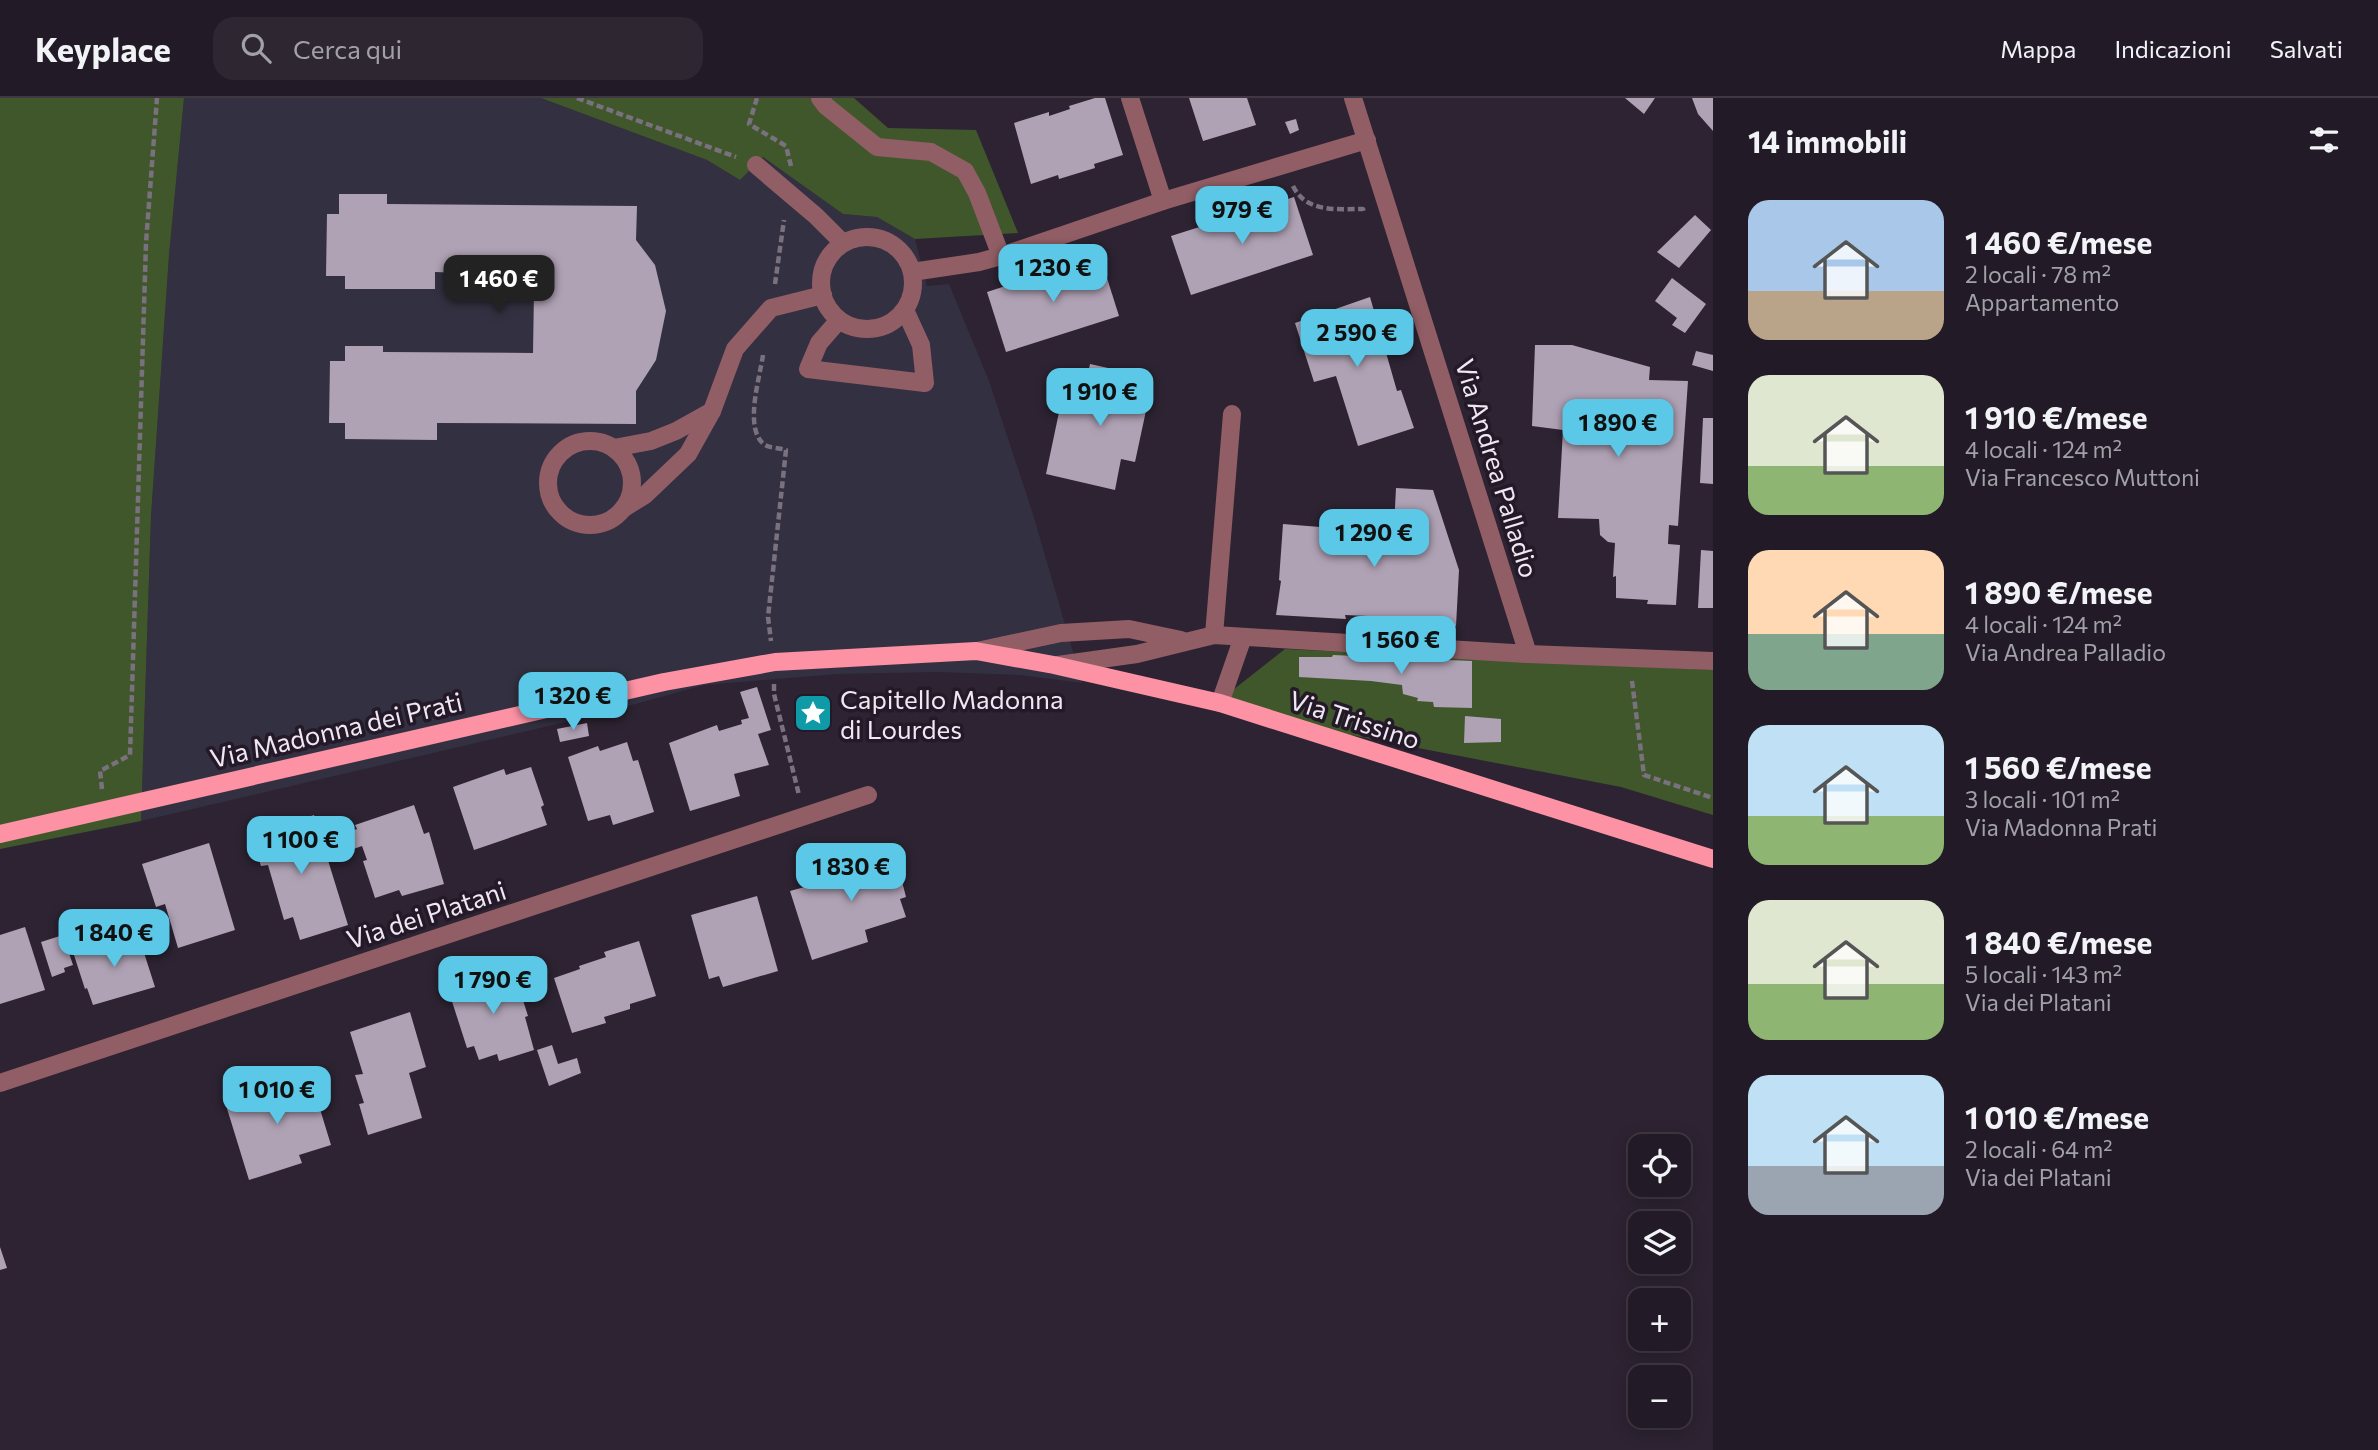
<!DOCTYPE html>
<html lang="it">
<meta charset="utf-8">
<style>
body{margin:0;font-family:Commissioner,sans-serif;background:#2e2732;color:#f1f3f6;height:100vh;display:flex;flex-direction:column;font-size:26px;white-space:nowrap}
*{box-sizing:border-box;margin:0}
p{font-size:23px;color:#a2a1a7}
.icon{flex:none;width:38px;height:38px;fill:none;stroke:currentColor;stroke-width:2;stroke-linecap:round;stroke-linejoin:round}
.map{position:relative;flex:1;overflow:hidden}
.drawer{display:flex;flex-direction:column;background:#221a26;width:665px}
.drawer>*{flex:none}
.controls{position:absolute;left:1628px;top:1036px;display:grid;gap:14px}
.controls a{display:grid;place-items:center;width:63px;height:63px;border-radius:14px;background:#221a26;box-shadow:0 4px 18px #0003,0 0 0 2px #3f3843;font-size:35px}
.price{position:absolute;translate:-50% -60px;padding:0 16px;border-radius:14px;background:#5bc8e7;color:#111;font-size:23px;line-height:46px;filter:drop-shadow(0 2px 4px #0008)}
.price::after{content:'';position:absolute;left:50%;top:42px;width:21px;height:16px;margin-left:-10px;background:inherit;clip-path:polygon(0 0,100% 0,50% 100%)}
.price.on{background:#222;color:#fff}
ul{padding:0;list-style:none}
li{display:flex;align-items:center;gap:21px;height:175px;padding:0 35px}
li span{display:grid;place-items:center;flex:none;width:196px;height:140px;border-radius:21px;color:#555}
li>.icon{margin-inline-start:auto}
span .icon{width:84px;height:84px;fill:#fffc;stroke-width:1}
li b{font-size:30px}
h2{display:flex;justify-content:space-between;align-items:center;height:84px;padding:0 35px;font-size:30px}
header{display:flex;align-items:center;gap:42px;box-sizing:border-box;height:98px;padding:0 35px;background:#221a26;border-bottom:2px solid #3f3843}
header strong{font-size:33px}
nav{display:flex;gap:38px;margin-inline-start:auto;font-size:24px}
.search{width:490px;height:63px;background:#2e2732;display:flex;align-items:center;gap:18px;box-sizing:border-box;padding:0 24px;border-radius:21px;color:#a2a1a7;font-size:26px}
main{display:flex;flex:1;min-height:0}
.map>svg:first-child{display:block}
</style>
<header>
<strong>Keyplace</strong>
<div class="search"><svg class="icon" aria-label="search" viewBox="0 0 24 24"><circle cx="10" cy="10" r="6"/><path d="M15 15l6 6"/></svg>Cerca qui</div>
<nav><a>Mappa</a><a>Indicazioni</a><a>Salvati</a></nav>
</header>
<main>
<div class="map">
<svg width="1713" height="1352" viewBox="0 0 1713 1352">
<rect width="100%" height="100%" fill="#2d2332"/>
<!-- education -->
<polygon fill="#333041" points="184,0 541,0 707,62 740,82 763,59 843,116 877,119 915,141 927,188 949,186 989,283 1033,416 1082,585 1020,577 938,574 838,576 704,587 596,617 141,723 151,418 169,157"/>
<!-- green -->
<g fill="#40572c">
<polygon points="0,0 184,0 169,157 151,418 141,723 0,751"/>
<polygon points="541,0 854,0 888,30 976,32 1018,135 915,141 877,119 843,116 763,59 740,82 707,62"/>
<polygon points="1285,551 1713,572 1713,717 1621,689 1210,610"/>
</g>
<!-- building -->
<g fill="#b0a2b5">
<polygon points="1095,0 1105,0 1123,57 1094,66 1095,70 1059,81 1058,77 1031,86 1014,25 1049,14 1049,18 1070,11 1069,8"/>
<polygon points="1189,0 1247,0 1256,27 1203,43"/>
<polygon points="1625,0 1655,0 1644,16"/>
<polygon points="1692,0 1713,0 1713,33 1698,16"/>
<polygon points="1296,21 1299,32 1290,36 1285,24"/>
<polygon points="339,96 387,96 387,106 637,108 636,142 655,167 666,213 656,262 636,293 636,326 437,325 437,342 345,341 345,325 329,325 330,263 345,263 345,248 383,248 383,254 533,255 534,192 462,191 462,175 435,174 435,191 345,191 345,178 326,178 327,116 339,116"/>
<polygon points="1294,99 1313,157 1191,197 1171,138"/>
<polygon points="1695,117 1711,132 1679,170 1657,154"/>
<polygon points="1100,158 1119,218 1006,254 987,194"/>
<polygon points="1672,180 1706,206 1685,235 1672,227 1677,220 1655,203"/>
<polygon points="1370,199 1397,293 1401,292 1414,330 1358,348 1336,278 1314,284 1295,225"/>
<polygon points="1535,247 1572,247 1650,269 1649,282 1688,283 1678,428 1669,427 1668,446 1680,447 1676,507 1647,506 1648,502 1616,500 1616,478 1613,479 1615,445 1608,444 1600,437 1599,421 1558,420 1563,332 1532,328"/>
<polygon points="1696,253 1713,257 1713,273 1692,267"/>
<polygon points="1090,266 1153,280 1135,364 1121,361 1115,392 1046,376 1062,300 1082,304"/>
<polygon points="1703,320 1713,320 1713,386 1700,385"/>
<polygon points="1396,390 1433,392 1459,472 1456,528 1390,525 1390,519 1345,517 1346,521 1276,517 1281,483 1279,482 1283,426 1357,432 1356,446 1393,448"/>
<polygon points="1701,452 1713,453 1713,510 1698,510"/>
<polygon points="1333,557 1472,563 1472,610 1434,609 1433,604 1417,603 1418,600 1403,596 1402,587 1371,583 1299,579 1299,559 1332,559"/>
<polygon points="757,589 771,632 758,636 769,667 734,676 740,698 690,713 669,645 717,627 719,633 742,626 741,622 749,620 740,594"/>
<polygon points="1465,618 1501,621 1501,644 1464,645"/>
<polygon points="587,625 589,638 560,644 557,631"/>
<polygon points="627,644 633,663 638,662 654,714 613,727 610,717 588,723 568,659 598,648 600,653"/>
<polygon points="531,669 544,707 541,709 547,727 474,752 453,689 504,671 506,677"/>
<polygon points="414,707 424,736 429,734 444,786 402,798 399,792 375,800 363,763 367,762 362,748 345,754 339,738 357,731 355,727"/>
<polygon points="314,717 348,827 300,842 293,819 284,822 268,767 261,768 250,733 283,723 285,727"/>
<polygon points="209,745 235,832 178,850 165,806 156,809 142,766"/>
<polygon points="893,748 906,799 900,801 906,819 865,832 868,844 812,862 790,793 837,780 834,769 858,762 856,757"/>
<polygon points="757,798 778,873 723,889 719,878 709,881 691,817"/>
<polygon points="25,829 45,892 0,906 0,837"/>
<polygon points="137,833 155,889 93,907 87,890 85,891 73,854"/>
<polygon points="63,837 73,867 64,870 65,874 52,879 41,844"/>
<polygon points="639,843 656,898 630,906 630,911 604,919 606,925 572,935 554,880 580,871 579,868 606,859 604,854"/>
<polygon points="513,871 528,918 525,919 534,952 499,963 497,956 479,962 474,948 467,950 448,891"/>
<polygon points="410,914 426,969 409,975 422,1020 368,1037 359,1006 364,1005 355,977 363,976 350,934"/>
<polygon points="552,947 558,966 577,960 581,975 549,988 537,952"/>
<polygon points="289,976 295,991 312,985 331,1047 299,1057 302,1065 249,1082 225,1004 263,991 261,984"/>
<polygon points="0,1149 7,1170 0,1172"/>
</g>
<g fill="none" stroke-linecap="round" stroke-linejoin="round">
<!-- path -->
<g stroke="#7a717e" stroke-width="4.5" stroke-dasharray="7 3.5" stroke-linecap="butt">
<polyline points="577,0 736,59"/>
<polyline points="757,0 749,26 786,48 791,68"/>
<path d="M1293,88C1306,115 1337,111 1363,111L1364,114"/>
<polyline points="775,186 784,122"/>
<path d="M763,257C760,279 743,332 765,347C770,350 780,350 786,352L768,519L771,543"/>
<polyline points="1632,583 1644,677 1713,700"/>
<polyline points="774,586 774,596 799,697"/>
<polyline points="102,691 100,673 130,657 146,145 157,0"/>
</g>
<!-- minor -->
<g stroke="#925e66" stroke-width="18">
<polyline points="820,0 826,8 877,49 931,54 965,73 977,95 1001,158"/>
<polyline points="1130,0 1163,103 1367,42"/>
<polyline points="1353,0 1528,556"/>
<polyline points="756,67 816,118 843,145"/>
<circle cx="867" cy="185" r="46"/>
<polyline points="912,174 979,164 1001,158 1163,103"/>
<polyline points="839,222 819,245 808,271 925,285 921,247 905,212"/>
<circle cx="590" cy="385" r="42"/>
<polyline points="614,350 651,343 676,333 712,313"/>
<polyline points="624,410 645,397 688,356 712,313 735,251 771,210 823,197"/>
<polyline points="1214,537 1232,316"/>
<polyline points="977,553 1061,535 1129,531 1181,542"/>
<polyline points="1058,567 1137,556 1214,537 1528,556 1713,563"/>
<polyline points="1220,605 1243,539"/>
<polyline points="0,985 868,697"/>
</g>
<!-- major -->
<polyline stroke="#fc92a4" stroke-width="18" points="0,736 664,584 775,564 976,553 1054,567 1220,605 1713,761"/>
</g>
<!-- icons -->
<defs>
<symbol id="sight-square" viewBox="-11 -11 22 22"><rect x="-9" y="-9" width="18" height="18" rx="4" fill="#0f9aa8" stroke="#241928"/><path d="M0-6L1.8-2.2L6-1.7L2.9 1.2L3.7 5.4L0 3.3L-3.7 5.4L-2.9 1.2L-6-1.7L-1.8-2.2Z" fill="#fff"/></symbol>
</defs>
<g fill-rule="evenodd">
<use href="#sight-square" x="791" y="593" width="44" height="44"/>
</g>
<g text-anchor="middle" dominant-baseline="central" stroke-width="7" stroke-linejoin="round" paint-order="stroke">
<!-- street labels -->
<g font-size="26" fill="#efe8f2" stroke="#241928">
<text transform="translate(1498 370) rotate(73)">Via Andrea Palladio</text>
<text transform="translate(1355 621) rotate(18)">Via Trissino</text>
<text transform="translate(336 631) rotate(-13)">Via Madonna dei Prati</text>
<text transform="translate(426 816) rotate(-18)">Via dei Platani</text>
</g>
<!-- poi labels -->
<g font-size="26" fill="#efe8f2" stroke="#241928" text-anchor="start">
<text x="840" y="600">Capitello Madonna<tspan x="840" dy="30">di Lourdes</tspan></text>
</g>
</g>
</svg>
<div class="controls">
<a><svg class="icon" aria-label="locate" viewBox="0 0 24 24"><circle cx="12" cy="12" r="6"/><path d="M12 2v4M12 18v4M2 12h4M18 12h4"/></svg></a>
<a><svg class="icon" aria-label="layers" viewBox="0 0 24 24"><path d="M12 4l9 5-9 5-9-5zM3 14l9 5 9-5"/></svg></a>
<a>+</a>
<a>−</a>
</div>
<b class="price" style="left:1242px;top:148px">979 €</b>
<b class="price" style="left:1053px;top:206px">1 230 €</b>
<b class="price on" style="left:499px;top:217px">1 460 €</b>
<b class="price" style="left:1357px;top:271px">2 590 €</b>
<b class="price" style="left:1100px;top:330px">1 910 €</b>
<b class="price" style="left:1618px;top:361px">1 890 €</b>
<b class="price" style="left:1374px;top:471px">1 290 €</b>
<b class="price" style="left:1401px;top:578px">1 560 €</b>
<b class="price" style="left:573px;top:634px">1 320 €</b>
<b class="price" style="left:301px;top:778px">1 100 €</b>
<b class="price" style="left:851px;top:805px">1 830 €</b>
<b class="price" style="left:114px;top:871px">1 840 €</b>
<b class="price" style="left:493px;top:918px">1 790 €</b>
<b class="price" style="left:277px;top:1028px">1 010 €</b>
</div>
<section class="drawer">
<h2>14 immobili<svg class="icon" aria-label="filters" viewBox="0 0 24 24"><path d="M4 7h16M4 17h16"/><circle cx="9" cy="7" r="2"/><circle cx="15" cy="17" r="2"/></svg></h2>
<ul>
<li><span style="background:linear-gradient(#a9c7e8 65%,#b9a48a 0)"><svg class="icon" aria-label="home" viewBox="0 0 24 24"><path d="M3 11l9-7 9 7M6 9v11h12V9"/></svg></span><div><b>1 460 €/mese</b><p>2 locali · 78 m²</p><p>Appartamento</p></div></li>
<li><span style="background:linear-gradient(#dfe7d0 65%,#8fb573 0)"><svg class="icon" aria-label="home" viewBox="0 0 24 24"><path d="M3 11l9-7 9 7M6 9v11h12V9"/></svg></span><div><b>1 910 €/mese</b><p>4 locali · 124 m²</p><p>Via Francesco Muttoni</p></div></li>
<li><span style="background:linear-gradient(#ffd9b3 60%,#7fa58c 0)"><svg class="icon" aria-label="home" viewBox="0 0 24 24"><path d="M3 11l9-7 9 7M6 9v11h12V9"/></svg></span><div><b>1 890 €/mese</b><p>4 locali · 124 m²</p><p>Via Andrea Palladio</p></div></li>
<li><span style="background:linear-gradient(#bfe0f5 65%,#8fb573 0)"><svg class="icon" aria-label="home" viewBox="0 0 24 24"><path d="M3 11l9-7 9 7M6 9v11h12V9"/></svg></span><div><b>1 560 €/mese</b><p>3 locali · 101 m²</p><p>Via Madonna Prati</p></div></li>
<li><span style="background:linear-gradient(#dfe7d0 60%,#8fb573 0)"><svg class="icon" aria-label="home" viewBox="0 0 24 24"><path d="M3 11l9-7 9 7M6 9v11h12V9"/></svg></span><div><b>1 840 €/mese</b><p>5 locali · 143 m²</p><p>Via dei Platani</p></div></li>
<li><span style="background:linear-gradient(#bfe0f5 65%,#9aa5b1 0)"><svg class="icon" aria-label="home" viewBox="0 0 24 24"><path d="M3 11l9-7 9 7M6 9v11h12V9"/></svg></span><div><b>1 010 €/mese</b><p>2 locali · 64 m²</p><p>Via dei Platani</p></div></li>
</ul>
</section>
</main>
